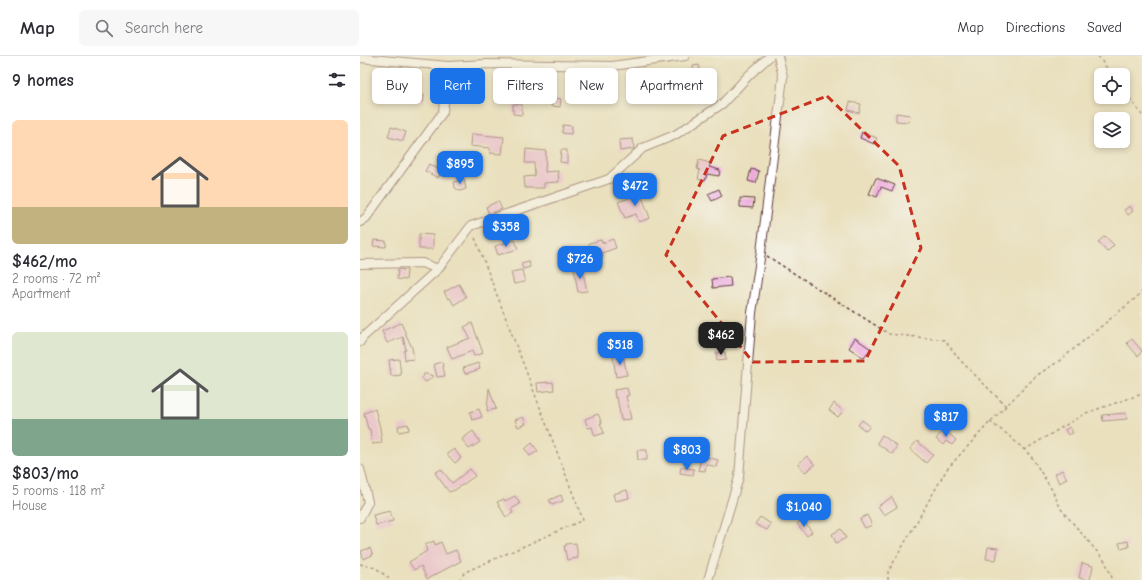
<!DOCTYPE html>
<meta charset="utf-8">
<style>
body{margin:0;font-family:"Comic Neue",sans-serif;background:#f7f7f7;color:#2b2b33;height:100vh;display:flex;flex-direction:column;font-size:15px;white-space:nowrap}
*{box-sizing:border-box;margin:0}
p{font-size:13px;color:#7c7c81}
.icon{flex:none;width:22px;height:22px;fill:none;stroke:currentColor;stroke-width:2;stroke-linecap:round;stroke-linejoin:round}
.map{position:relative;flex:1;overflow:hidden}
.sheet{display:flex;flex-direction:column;background:#fff;width:360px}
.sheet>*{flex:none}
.banner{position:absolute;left:12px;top:12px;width:380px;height:36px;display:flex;gap:8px}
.controls{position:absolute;left:734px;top:12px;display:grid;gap:8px}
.controls a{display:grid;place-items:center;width:36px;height:36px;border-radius:6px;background:#fff;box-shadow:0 2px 6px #0003;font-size:20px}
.price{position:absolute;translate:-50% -34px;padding:0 9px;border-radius:8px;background:#1a73e8;color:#fff;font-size:13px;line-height:26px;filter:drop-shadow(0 1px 2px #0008)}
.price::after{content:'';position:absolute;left:50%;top:24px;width:12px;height:9px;margin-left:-6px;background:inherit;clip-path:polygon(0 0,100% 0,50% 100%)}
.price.selected{background:#222;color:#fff}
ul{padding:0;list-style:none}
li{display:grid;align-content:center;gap:8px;height:212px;padding:0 12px}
li span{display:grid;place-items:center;height:124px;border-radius:6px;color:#555}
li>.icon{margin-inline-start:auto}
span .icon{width:72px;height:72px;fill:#fffc;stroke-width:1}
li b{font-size:17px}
h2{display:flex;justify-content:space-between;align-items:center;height:48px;padding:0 12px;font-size:17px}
.chip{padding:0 14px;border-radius:6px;background:#fff;box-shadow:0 2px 6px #0003;font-size:14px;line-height:36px}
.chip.selected{background:#1a73e8;color:#fff}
header{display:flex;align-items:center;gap:24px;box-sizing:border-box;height:56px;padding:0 20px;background:#fff;border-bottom:1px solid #e1e1e2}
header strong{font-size:19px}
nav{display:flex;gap:22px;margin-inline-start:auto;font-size:14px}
.search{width:280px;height:36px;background:#f7f7f7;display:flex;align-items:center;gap:10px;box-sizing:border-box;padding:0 14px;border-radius:6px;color:#7c7c81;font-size:15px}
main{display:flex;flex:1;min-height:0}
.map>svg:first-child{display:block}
</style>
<header>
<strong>Map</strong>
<div class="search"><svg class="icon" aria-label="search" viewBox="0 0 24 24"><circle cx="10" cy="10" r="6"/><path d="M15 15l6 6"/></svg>Search here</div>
<nav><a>Map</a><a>Directions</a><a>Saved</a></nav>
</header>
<main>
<section class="sheet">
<h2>9 homes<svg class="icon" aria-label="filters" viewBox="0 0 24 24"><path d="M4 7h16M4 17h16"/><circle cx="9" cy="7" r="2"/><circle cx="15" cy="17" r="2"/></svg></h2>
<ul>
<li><span style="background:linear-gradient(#ffd9b3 70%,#c2b280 0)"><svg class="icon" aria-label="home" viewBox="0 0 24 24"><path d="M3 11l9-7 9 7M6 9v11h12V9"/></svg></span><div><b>$462/mo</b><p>2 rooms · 72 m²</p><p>Apartment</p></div></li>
<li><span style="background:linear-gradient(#dfe7d0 70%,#7fa58c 0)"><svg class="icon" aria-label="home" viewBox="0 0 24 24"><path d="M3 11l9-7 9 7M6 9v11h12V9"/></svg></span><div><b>$803/mo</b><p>5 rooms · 118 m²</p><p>House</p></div></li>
</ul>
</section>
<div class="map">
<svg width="782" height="524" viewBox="0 0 782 524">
<rect width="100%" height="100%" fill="#f6f6f2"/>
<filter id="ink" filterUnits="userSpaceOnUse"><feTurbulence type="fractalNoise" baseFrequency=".025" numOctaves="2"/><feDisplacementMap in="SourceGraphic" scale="8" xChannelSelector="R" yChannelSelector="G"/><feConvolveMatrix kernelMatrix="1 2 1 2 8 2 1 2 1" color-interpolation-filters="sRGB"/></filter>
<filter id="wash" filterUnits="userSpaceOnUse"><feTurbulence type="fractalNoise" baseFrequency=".012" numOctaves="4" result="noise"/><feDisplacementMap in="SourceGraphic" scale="16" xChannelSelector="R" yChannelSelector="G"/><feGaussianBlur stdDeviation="0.9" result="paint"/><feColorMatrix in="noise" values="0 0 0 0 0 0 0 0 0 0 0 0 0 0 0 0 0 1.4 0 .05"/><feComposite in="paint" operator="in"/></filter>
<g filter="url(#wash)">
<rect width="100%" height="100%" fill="#eae0be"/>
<g id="blocks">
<!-- building -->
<g fill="#edabdd">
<polygon points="339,9 342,26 336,27 333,10"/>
<polygon points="234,26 235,34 224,35 223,27"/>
<rect x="289" y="26" width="16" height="6"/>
<polygon points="55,38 64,39 63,46 54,45"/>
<polygon points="192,42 201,43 200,51 191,50"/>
<polygon points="490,46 501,48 499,57 488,54"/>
<polygon points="153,48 162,48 162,59 153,58"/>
<polygon points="536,57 550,59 549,66 536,65"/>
<polygon points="203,69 212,70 211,78 202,77"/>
<polygon points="31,71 46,76 43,85 28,81"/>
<polygon points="502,76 517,82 514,88 500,82"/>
<polygon points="111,78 144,81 142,98 130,97 130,92 110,90"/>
<polygon points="273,83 274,93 260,95 259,84"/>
<polygon points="166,93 186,95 185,116 198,115 199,126 184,127 184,132 165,132 164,121 175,120 174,107 165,107"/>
<polygon points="201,94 207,94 207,107 200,106"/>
<polygon points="339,104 350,107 349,111 360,114 359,120 347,118 345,125 338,123 340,114 337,113"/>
<polygon points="69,108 82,115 78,122 65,115"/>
<polygon points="391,113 399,115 396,127 388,125"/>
<polygon points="516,122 535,129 532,135 521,131 517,141 509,138"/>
<polygon points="104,123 106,133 100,135 95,132 94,126"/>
<polygon points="279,133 290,162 279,166 276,158 265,162 258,146 272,141 270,136"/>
<polygon points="359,133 362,140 352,145 348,138"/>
<polygon points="380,142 394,143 393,152 380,151"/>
<polygon points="138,145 142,153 129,158 126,151"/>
<polygon points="770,150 773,155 768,159 764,154"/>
<polygon points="59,178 73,179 73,193 59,193"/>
<polygon points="745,180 754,189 747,196 738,186"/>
<polygon points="253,183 256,192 242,197 243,201 234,204 229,187 241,184 242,187"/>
<polygon points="14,184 26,185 26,191 13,190"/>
<polygon points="155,184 158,193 138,199 135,190"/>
<polygon points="169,205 170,211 163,213 161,207"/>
<polygon points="222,212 227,235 218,236 214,213"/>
<polygon points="38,213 47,214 46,224 37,223"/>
<polygon points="162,214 165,226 154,228 151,216"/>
<polygon points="370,221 371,230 353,232 352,223"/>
<polygon points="99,228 106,241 94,249 90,242 88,243 84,236"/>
<polygon points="41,267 52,292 54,303 45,304 44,295 46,294 43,281 27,287 22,275"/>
<polygon points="112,267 123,297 114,300 112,295 92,303 87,291 110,282 104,271"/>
<polygon points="495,282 511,293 504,302 489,292"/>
<polygon points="772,283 782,295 778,300 767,287"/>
<polygon points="365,296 366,304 357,305 356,297"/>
<polygon points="263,299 267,319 256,321 253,300"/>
<polygon points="39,303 41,319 31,320 29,304"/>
<polygon points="82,306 85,320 77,321 74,308"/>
<polygon points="118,307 120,313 105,318 103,312"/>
<polygon points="64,318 66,318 74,320 66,326 62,323"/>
<polygon points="193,326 194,334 178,336 177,327"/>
<polygon points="129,332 136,353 127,355"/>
<polygon points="267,332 269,339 266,340 271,363 261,364 257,341 255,342 254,334"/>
<polygon points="474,347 483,355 478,361 469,354"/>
<polygon points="15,353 20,372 22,387 12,388 10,373 8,373 4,357"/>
<polygon points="119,353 122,361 112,364 110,356"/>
<polygon points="766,357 767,363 743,365 742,359"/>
<polygon points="238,358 242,367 240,367 244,377 235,380 232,371 228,372 225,363"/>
<polygon points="163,361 166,368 158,371 155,364"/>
<polygon points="502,364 510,370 506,375 498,369"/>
<polygon points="48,368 49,374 39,376 38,370"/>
<polygon points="710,371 713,377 708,379 705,374"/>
<polygon points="584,373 596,384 592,389 586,385 583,389 576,383"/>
<polygon points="113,375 120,386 109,393 102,383"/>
<polygon points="522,379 537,390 532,398 517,387"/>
<polygon points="557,385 573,399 566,407 550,393"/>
<polygon points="172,387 178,395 170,400 165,393"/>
<polygon points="94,393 101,402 95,407 87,398"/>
<polygon points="277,394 287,394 287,404 278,404"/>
<polygon points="342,400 358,404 356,411 346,408 345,415 338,414"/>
<polygon points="447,400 455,409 445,416 438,408"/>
<polygon points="321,411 334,413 333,419 320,417"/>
<polygon points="81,413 92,427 110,413 115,420 95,434 89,436 75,417"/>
<polygon points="702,414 707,423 699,427 695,418"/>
<polygon points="267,434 269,442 255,445 253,438"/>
<polygon points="201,439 203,445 192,449 189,444"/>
<polygon points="155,440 160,448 151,453 153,457 146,461 137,446 144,443 145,445"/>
<polygon points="532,441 537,451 524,459 518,450"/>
<polygon points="30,455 33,465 16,469 13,459"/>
<polygon points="507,459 512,469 505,472 500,463"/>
<polygon points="400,461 411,468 407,474 395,468"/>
<polygon points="442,463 452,476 447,480 437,468"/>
<polygon points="481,473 486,482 476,487 472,478"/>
<polygon points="74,485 75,489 81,486 86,498 96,494 101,505 67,523 61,510 54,514 49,506 67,495 65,489"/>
<polygon points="768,485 769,491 761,493 759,487"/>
<polygon points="216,487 218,502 207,504 204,490 206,490 206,488"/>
<polygon points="628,491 638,492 636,504 626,503"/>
<polygon points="10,492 13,499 3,503 1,495"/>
<polygon points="722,507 733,510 730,524 719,522"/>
</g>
</g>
</g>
<g filter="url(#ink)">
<use href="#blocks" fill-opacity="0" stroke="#623c41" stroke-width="1"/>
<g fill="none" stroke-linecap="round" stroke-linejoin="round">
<defs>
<g id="minor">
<polyline points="0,2 88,10 127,8 252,10 325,0"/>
<polyline points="0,166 6,162 83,56 88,10"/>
<polyline points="0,208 62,207 78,213"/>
<polyline points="0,286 3,281 78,213 111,170 249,123 283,92 315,79 362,48 389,19 410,0"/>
<polyline points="0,413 8,446 0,462"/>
<polyline points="348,524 379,421 392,257 401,196 423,21 418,0"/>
</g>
</defs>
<!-- minor casing -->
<use href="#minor" stroke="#623c41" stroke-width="10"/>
<!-- path -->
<g stroke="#623c41" stroke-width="1.5" stroke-dasharray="3 3" stroke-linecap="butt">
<polyline points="738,0 752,19"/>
<polyline points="763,33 782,59"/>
<polyline points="407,200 529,278 585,284 600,304 646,350"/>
<polyline points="630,366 647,378 671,400 692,434 701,453 745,505 753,524"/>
<polyline points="664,394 726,357 782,338"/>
<polyline points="0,508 16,512 31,524"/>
<polyline points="99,524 105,516 223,464 114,179"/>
<polyline points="528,524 528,516 587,413 630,366 676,320 699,305 777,241 782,235"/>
</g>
<!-- minor -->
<use href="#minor" stroke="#fff" stroke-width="8"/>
</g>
</g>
<!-- marked area -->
<path d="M0 0H782V524H0ZM467,40L539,110L561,192L505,305L393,306L306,199L363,80Z" fill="#eae0be" fill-opacity=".55" fill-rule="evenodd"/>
<path fill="none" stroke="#c8321e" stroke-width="3" stroke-dasharray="8 5" stroke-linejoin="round" d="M467,40L539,110L561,192L505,305L393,306L306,199L363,80Z"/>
</svg>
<div class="controls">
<a><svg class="icon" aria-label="locate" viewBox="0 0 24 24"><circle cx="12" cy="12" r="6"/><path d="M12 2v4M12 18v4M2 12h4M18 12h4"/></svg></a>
<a><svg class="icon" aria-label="layers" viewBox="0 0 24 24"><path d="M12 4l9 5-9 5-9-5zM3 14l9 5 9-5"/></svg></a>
</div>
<b class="price" style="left:100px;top:129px">$895</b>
<b class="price" style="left:275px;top:151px">$472</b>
<b class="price" style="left:146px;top:192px">$358</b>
<b class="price" style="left:220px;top:224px">$726</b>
<b class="price selected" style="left:361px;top:300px">$462</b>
<b class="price" style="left:260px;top:310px">$518</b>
<b class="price" style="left:586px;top:382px">$817</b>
<b class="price" style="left:327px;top:415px">$803</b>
<b class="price" style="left:444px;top:472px">$1,040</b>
<div class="banner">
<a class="chip">Buy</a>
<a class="chip selected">Rent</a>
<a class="chip">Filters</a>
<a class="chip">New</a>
<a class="chip">Apartment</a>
</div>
</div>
</main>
